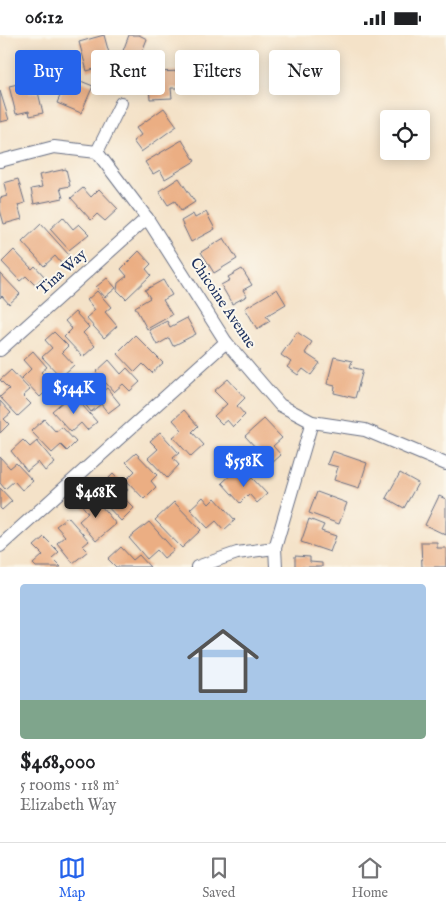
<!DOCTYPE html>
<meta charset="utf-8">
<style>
body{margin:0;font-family:"IM FELL English",serif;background:#f6f6f6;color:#202124;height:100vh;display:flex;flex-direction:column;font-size:19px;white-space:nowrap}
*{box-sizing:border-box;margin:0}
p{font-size:16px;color:#757577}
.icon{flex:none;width:28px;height:28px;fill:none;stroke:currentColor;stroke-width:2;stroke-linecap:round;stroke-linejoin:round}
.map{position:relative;height:532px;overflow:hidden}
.side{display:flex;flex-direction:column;background:#fff;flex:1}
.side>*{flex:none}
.hud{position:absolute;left:15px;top:15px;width:416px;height:45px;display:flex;gap:10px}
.controls{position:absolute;left:380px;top:75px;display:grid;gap:10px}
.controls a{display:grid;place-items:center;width:50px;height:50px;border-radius:5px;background:#fff;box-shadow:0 2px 12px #0003;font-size:25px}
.price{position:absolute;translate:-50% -42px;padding:0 11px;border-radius:5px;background:#2563eb;color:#fff;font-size:16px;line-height:32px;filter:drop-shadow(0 1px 2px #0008)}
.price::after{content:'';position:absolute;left:50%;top:30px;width:15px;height:11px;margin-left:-8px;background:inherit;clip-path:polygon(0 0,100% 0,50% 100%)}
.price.on{background:#222;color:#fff}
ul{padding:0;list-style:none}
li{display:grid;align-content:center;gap:10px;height:265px;padding:0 20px}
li+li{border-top:1px solid #e0e0e0}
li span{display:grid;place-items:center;height:155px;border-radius:5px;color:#555}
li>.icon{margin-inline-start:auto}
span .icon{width:90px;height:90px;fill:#fffc;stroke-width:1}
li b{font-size:21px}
.tag{padding:0 18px;border-radius:5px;background:#fff;box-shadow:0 2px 12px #0003;font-size:18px;line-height:45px}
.tag.on{background:#2563eb;color:#fff}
.status{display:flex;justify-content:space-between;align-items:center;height:35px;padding:0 25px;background:#fff;direction:ltr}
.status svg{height:14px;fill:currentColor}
.dock{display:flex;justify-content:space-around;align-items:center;height:70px;border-top:1px solid #e0e0e0;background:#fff;font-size:14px;color:#757577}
.dock a{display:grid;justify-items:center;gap:2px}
.dock .on{color:#2563eb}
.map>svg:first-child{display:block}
</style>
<div class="status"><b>06:12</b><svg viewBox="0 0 49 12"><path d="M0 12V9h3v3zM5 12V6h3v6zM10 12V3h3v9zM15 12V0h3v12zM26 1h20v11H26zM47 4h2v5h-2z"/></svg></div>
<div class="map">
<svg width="446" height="532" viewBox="0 0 446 532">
<rect width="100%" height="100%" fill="#fbf7ec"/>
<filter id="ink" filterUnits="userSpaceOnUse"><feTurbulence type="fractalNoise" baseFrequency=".02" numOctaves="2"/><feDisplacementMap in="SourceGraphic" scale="10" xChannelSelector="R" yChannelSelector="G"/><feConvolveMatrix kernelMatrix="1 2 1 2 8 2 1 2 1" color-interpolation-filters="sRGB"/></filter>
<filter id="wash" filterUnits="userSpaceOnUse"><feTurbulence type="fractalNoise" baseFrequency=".0096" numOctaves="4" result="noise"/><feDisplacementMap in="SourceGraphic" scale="20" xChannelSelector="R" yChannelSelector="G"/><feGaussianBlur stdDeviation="1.12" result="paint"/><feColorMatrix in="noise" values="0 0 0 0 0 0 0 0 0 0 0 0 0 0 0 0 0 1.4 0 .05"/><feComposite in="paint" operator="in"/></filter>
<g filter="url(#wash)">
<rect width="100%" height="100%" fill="#f4e2c8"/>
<g id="blocks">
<!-- building -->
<g fill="#ebae83">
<polygon points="104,0 112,29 87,36 79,7"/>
<polygon points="129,0 139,0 147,4 139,24 148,27 143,40 121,31 125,22 121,21"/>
<polygon points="183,36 184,53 171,53 172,63 150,64 149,51 155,51 154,37"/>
<polygon points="61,38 93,51 81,78 57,68 63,54 56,51"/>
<polygon points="27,47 30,59 38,57 43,78 30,81 29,76 16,79 9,51"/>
<polygon points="0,56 9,85 0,87"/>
<polygon points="164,73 177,91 141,117 133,106 141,100 136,93"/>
<polygon points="182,105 195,126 165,144 160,135 153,139 145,127"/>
<polygon points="66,134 70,151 60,153 63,163 34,169 31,154 42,152 39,140"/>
<polygon points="179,143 195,167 181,176 175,166 168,170 159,156"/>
<polygon points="18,144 25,168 18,170 22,184 4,189 0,175 0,163 7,161 4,148"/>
<polygon points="83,153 91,162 99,154 118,174 105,186 97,179 91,185 71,163"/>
<polygon points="206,177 215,194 191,207 181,186 193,179 195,183"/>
<polygon points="63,182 73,194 79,189 89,199 69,215 50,194"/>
<polygon points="41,189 69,220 61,228 55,221 44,231 22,207"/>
<polygon points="224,203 237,224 214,238 201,217"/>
<polygon points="14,215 32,234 35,231 44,241 35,250 26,241 20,246 2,227"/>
<polygon points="139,216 151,229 146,234 151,240 126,264 117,255 118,248 127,241 121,234"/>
<polygon points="242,234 252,250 243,255 247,261 232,269 221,250 230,245 228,242"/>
<polygon points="0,238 20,259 9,269 2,261 0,263"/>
<polygon points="107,243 116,253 105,262 96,252"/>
<polygon points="163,245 172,260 163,265 172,280 147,294 135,272 150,263 145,255"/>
<polygon points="277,254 286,269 266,281 270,286 257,294 245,273"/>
<polygon points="97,256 111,272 105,277 117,291 104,303 86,283 95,275 87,265"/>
<polygon points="75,277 89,292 83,298 95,311 83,322 64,302 72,294 65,286"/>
<polygon points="187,283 196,299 173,311 169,303 157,310 149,295 167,286 170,292"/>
<polygon points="54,297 68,311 62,317 74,330 61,342 42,322 52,313 45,305"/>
<polygon points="297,297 312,307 305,318 320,328 311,340 303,334 298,340 287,332 291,327 281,320"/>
<polygon points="135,300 163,328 152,338 143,329 135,337 117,318"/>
<polygon points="33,316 47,332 41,337 53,350 40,362 22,343 31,334 23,325"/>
<polygon points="334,322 352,326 350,332 363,335 355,363 334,358 335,351 327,349"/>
<polygon points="109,325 121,339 127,333 140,347 130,356 123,349 114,357 96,337"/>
<polygon points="11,335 30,355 23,361 31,369 18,381 0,362 9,354 0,345"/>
<polygon points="228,344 245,363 237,371 245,380 233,392 227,385 222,389 214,381 227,369 214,356"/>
<polygon points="88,346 99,359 107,353 120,369 108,378 101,369 91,377 75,356"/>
<polygon points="75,362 97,387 87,395 81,388 71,397 52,376 65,365 68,368"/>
<polygon points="0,366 11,378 4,384 9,389 0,398"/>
<polygon points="184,375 198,391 192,397 204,410 191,422 173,402 182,395 173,385"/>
<polygon points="44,384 56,397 62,392 76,407 67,416 61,410 52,418 31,396"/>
<polygon points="264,384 282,403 273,411 281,420 271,429 245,401"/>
<polygon points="160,397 179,418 173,423 179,430 167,443 148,423 158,414 150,406"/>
<polygon points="23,405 30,412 37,406 55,428 45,436 38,427 27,436 11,416"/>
<polygon points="332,416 367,428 359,453 334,445 338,432 327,429"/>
<polygon points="136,418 157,440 151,446 156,452 144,464 126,445 135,436 126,427"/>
<polygon points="0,422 10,433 16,428 33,446 22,455 14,446 5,454 0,448"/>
<polygon points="235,436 246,448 252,443 267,459 257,468 249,459 240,468 222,448"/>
<polygon points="400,438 418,448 404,473 386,463"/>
<polygon points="113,439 128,455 122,461 134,473 121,486 103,467 111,458 103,449"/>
<polygon points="0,453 12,466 2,475 0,473"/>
<polygon points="317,457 347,468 339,489 309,478"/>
<polygon points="92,460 116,489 96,506 79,486 88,478 81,469"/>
<polygon points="439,461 446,464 446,500 425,490"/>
<polygon points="203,462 209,469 215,463 235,485 224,495 216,486 208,493 190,474"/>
<polygon points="174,467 201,495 182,513 155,485"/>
<polygon points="68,482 89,506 83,511 88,516 73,528 57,508 65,501 56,491"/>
<polygon points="309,484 324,490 321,496 336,501 330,517 301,507"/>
<polygon points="149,487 174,515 164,523 157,515 147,524 129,503"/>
<polygon points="44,502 59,517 52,523 61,532 36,532 33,529 43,520 34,511"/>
<polygon points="421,507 437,507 437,513 446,513 446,532 422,532"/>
<polygon points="121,512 133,525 139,520 150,532 116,532 108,524"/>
<polygon points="295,521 310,522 310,527 322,528 322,532 295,532"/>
</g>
</g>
</g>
<g filter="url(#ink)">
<use href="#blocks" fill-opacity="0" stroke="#676e83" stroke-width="1"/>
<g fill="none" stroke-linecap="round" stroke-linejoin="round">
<defs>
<g id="street">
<polyline points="97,117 121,68"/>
<polyline points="0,126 54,112 97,117 147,183 226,307 280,370 312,387 365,395 446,429"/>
<polyline points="0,315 147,183"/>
<polyline points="0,511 226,307"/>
<polyline points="197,532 237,518 275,513"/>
<polyline points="276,532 275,513 312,387"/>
</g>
</defs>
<!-- street casing -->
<use href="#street" stroke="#676e83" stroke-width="14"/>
<!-- street -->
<use href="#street" stroke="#fff" stroke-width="12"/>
</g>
</g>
<g text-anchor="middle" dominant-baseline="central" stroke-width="4" stroke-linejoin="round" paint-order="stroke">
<!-- street labels -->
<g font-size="15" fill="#1b2f5e" stroke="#fbf7ec">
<text transform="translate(62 237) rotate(-42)">Tina Way</text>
<text transform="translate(223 268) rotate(56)">Chicoine Avenue</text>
</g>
</g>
</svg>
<div class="controls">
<a><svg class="icon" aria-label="locate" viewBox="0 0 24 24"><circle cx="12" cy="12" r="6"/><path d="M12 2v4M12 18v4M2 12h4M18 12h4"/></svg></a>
</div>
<b class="price" style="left:74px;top:380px">$544K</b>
<b class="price" style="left:244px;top:453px">$558K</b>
<b class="price on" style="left:96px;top:484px">$468K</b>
<div class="hud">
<a class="tag on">Buy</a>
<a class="tag">Rent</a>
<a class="tag">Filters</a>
<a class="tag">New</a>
</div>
</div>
<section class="side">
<ul>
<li><span style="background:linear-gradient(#a9c7e8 75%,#7fa58c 0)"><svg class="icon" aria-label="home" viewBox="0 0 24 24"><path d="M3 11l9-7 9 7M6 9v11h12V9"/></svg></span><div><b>$468,000</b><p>5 rooms · 118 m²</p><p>Elizabeth Way</p></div></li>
</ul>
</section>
<nav class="dock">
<a class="on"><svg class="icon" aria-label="map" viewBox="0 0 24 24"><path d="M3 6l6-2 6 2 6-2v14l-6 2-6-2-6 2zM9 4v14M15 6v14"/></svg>Map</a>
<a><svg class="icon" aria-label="saved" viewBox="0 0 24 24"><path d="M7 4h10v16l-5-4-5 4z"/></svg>Saved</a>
<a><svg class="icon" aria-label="home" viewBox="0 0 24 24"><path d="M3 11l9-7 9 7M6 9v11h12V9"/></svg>Home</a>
</nav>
